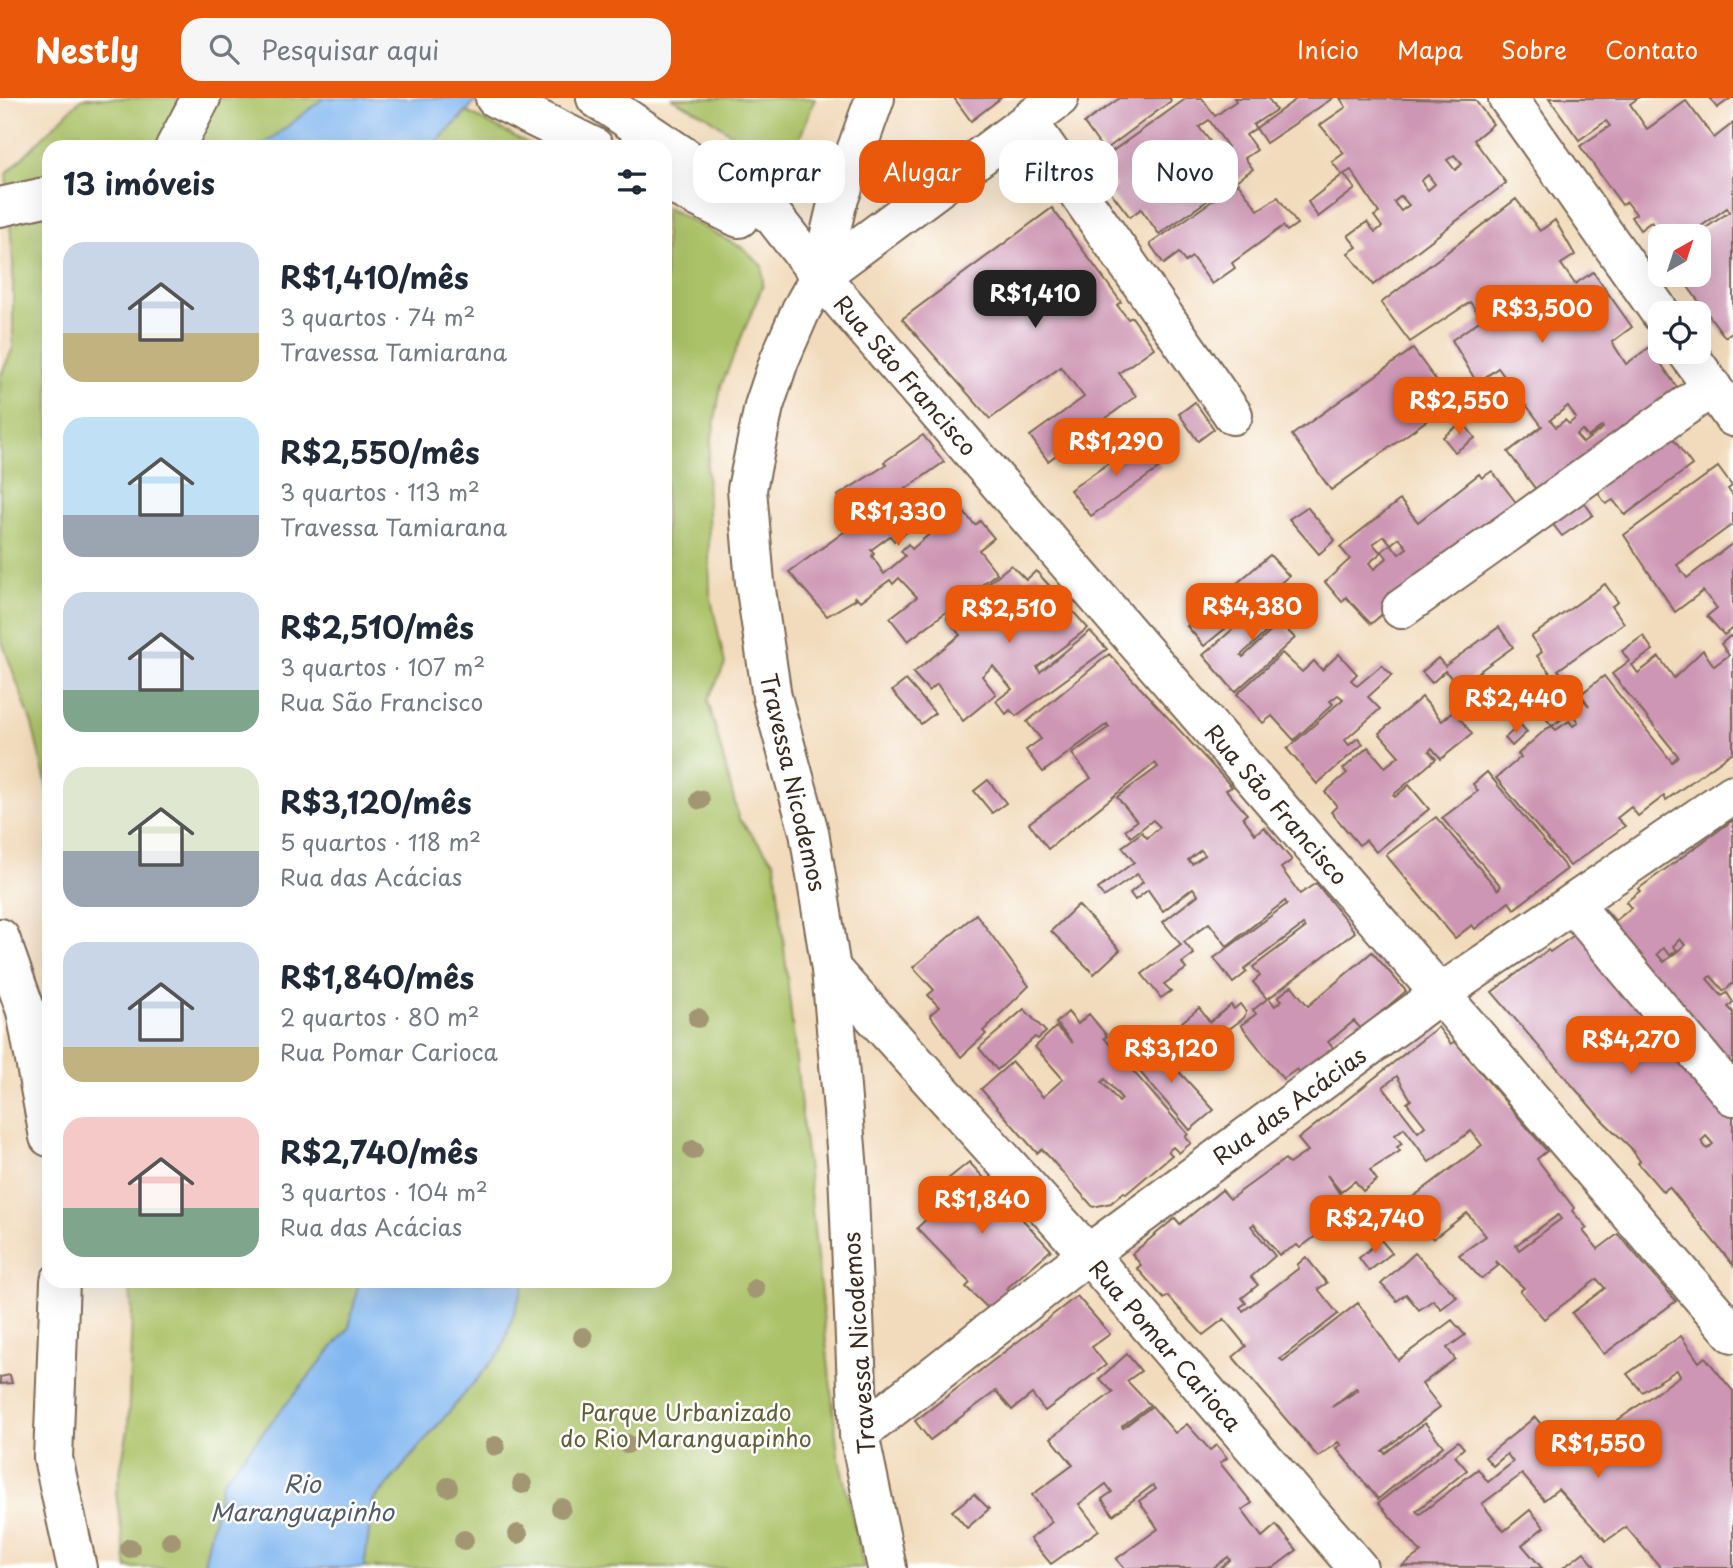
<!DOCTYPE html>
<html lang="pt">
<meta charset="utf-8">
<style>
body{margin:0;font-family:"Playpen Sans",sans-serif;background:#f6f6f7;color:#1f2937;height:100vh;display:flex;flex-direction:column;font-size:26px;white-space:nowrap}
*{box-sizing:border-box;margin:0}
p{font-size:23px;color:#747a83}
.icon{flex:none;width:38px;height:38px;fill:none;stroke:currentColor;stroke-width:2;stroke-linecap:round;stroke-linejoin:round}
.map{position:relative;flex:1;overflow:hidden}
.drawer{position:absolute;left:42px;top:42px;width:630px;height:1148px;display:flex;flex-direction:column;background:#fff;border-radius:21px;box-shadow:0 7px 28px #0002}
.drawer>*{flex:none}
.top-card{position:absolute;left:693px;top:42px;width:665px;height:63px;display:flex;gap:14px}
.needle{width:46px;rotate:39deg}
.tools{position:absolute;left:1648px;top:126px;display:grid;gap:14px}
.tools a{display:grid;place-items:center;width:63px;height:63px;border-radius:14px;background:#fff;box-shadow:0 7px 28px #0002;font-size:35px}
.price{position:absolute;translate:-50% -60px;padding:0 16px;border-radius:14px;background:#ea580c;color:#fff;font-size:23px;line-height:46px;filter:drop-shadow(0 2px 4px #0008)}
.price::after{content:'';position:absolute;left:50%;top:42px;width:21px;height:16px;margin-left:-10px;background:inherit;clip-path:polygon(0 0,100% 0,50% 100%)}
.price.selected{background:#222;color:#fff}
ul{padding:0;list-style:none}
li{display:flex;align-items:center;gap:21px;height:175px;padding:0 21px}
li span{display:grid;place-items:center;flex:none;width:196px;height:140px;border-radius:21px;color:#555}
li>.icon{margin-inline-start:auto}
span .icon{width:84px;height:84px;fill:#fffc;stroke-width:1}
li b{font-size:30px}
h2{display:flex;justify-content:space-between;align-items:center;height:84px;padding:0 21px;font-size:30px}
.tag{padding:0 24px;border-radius:21px;background:#fff;box-shadow:0 7px 28px #0002;font-size:24px;line-height:63px}
.tag.selected{background:#ea580c;color:#fff}
header{display:flex;align-items:center;gap:42px;box-sizing:border-box;height:98px;padding:0 35px;background:#ea580c;color:#fff}
header strong{font-size:33px}
nav{display:flex;gap:38px;margin-inline-start:auto;font-size:24px}
.search{width:490px;height:63px;background:#f6f6f7;display:flex;align-items:center;gap:18px;box-sizing:border-box;padding:0 24px;border-radius:21px;color:#747a83;font-size:26px}
.map>svg:first-child{display:block}
</style>
<header>
<strong>Nestly</strong>
<div class="search"><svg class="icon" aria-label="search" viewBox="0 0 24 24"><circle cx="10" cy="10" r="6"/><path d="M15 15l6 6"/></svg>Pesquisar aqui</div>
<nav><a>Início</a><a>Mapa</a><a>Sobre</a><a>Contato</a></nav>
</header>
<div class="map">
<svg width="1733" height="1470" viewBox="0 0 1733 1470">
<rect width="100%" height="100%" fill="#fff"/>
<filter id="ink" filterUnits="userSpaceOnUse"><feTurbulence type="fractalNoise" baseFrequency=".0143" numOctaves="2"/><feDisplacementMap in="SourceGraphic" scale="14" xChannelSelector="R" yChannelSelector="G"/><feConvolveMatrix kernelMatrix="1 2 1 2 8 2 1 2 1" color-interpolation-filters="sRGB"/></filter>
<filter id="wash" filterUnits="userSpaceOnUse"><feTurbulence type="fractalNoise" baseFrequency=".00686" numOctaves="4" result="noise"/><feDisplacementMap in="SourceGraphic" scale="28" xChannelSelector="R" yChannelSelector="G"/><feGaussianBlur stdDeviation="1.57" result="paint"/><feColorMatrix in="noise" values="0 0 0 0 0 0 0 0 0 0 0 0 0 0 0 0 0 1.4 0 .05"/><feComposite in="paint" operator="in"/></filter>
<g filter="url(#wash)">
<rect width="100%" height="100%" fill="#f2dbbc"/>
<!-- green -->
<g fill="#abc267" stroke="#737642" stroke-width="2">
<polygon points="82,0 324,0 261,49 49,49 49,697 32,626 0,538 0,279 13,250 13,163 6,76"/>
<polygon points="671,0 815,0 786,76 707,18"/>
<polygon points="467,14 535,49 432,49"/>
<polygon points="665,109 743,150 762,168 763,187 721,288 707,368 710,496 725,566 708,602 739,721 775,765 838,1356 864,1470 364,1470 373,1404 501,1253 525,1183 665,1183"/>
<polygon points="129,1183 359,1183 349,1230 222,1384 203,1470 127,1470 116,1396 128,1331 132,1212"/>
</g>
<!-- water -->
<g fill="#82b7f0" stroke="#5e7087" stroke-width="2">
<polygon points="324,0 479,0 432,49 261,49"/>
<polygon points="359,1183 525,1183 501,1253 373,1403 364,1470 203,1470 222,1384 349,1230"/>
</g>
<g id="blocks">
<!-- building -->
<g fill="#cd96b4" fill-rule="evenodd">
<polygon points="954,0 1001,0 971,23"/>
<path d="M1120,0H1170L1171,3L1108,50L1111,54L1187,0H1202L1215,18L1236,3L1234,0H1268L1276,12L1253,27L1256,30L1246,37L1257,52L1245,60L1253,71L1159,136L1141,111L1130,119L1110,93L1116,88L1096,59L1104,53L1084,25ZM1209,22L1228,49L1220,56L1199,29Z"/>
<polygon points="1298,0 1333,0 1266,45 1256,30"/>
<path d="M1340,0L1475,2L1493,26L1474,42L1506,85L1373,187L1348,155L1357,149L1348,138L1367,124L1375,134L1382,129L1374,118L1379,115L1351,72L1344,76L1355,91L1318,119L1308,104L1342,77L1332,64L1344,55L1320,27L1346,9ZM1454,57L1462,66L1455,72L1447,62ZM1428,77L1435,86L1428,92L1421,83ZM1401,98L1409,107L1401,113L1394,104Z"/>
<polygon points="1549,0 1638,0 1630,6 1647,31 1686,3 1714,40 1733,25 1733,233 1725,239 1686,186 1704,173 1699,167 1699,138 1694,138 1729,114 1727,110 1687,138 1677,138 1671,131 1662,138 1651,124 1640,132 1631,119 1636,116 1627,104 1622,107 1580,48 1610,28 1606,23 1579,42"/>
<polygon points="1710,0 1731,0 1717,10"/>
<polygon points="1238,85 1258,112 1278,99 1297,126 1287,133 1283,128 1232,165 1235,170 1212,186 1192,159 1185,164 1179,155 1164,166 1150,146"/>
<path d="M1516,101L1540,133L1555,122L1575,157L1561,166L1575,186L1593,174L1632,229L1612,244L1626,266L1650,249L1686,303L1546,405L1508,354L1542,328L1527,308L1519,313L1517,311L1505,294L1512,289L1498,270L1477,285L1452,242L1482,221L1470,204L1410,244L1381,205ZM1568,308L1576,320L1569,326L1565,322L1556,329L1550,322ZM1602,328L1603,330L1583,345L1576,337L1582,332L1588,339Z"/>
<polygon points="1052,110 1121,204 1117,207 1128,221 1132,219 1154,250 1119,275 1136,298 1048,363 1030,338 1084,299 1061,269 990,321 902,221"/>
<polygon points="1413,251 1452,304 1331,392 1292,337"/>
<polygon points="1195,304 1214,331 1198,343 1179,316"/>
<polygon points="1463,324 1475,340 1455,354 1443,339"/>
<polygon points="1666,331 1692,367 1625,417 1613,402 1606,406 1592,387"/>
<polygon points="923,337 944,364 900,395 921,424 894,443 890,438 871,452 874,456 872,458 884,476 905,458 901,453 908,446 912,451 960,410 975,427 980,423 994,440 979,452 997,475 908,543 890,520 917,499 899,480 893,486 890,482 861,503 854,498 856,501 827,518 789,474 855,426 837,398 886,367 884,364"/>
<polygon points="1142,342 1161,369 1091,418 1070,392"/>
<polygon points="1718,369 1732,388 1728,391 1733,398 1733,426 1677,467 1687,480 1733,445 1733,530 1724,537 1707,518 1717,510 1703,493 1675,514 1624,437"/>
<path d="M1492,373L1527,419L1391,508L1371,526L1346,499L1342,504L1325,484L1350,461L1340,449L1400,402L1418,424L1479,376L1482,380ZM1384,438L1391,446L1399,440L1407,450L1399,456L1391,446L1382,453L1387,460L1374,471L1369,465L1381,455L1373,446Z"/>
<polygon points="1579,397 1593,417 1562,438 1548,420"/>
<polygon points="1307,409 1335,442 1319,456 1289,421"/>
<polygon points="1270,457 1289,478 1204,548 1187,528"/>
<polygon points="1011,467 1026,482 1036,473 1088,530 1037,569 1040,574 1090,533 1107,551 1016,618 1010,612 1006,616 996,603 1012,591 993,568 982,578 996,596 963,623 937,586 929,593 913,575 960,537 947,521 948,517"/>
<polygon points="1605,486 1618,504 1612,508 1624,525 1558,572 1589,608 1581,596 1604,578 1672,664 1678,658 1612,576 1629,563 1622,553 1643,538 1653,552 1632,567 1638,575 1659,559 1674,580 1703,552 1714,568 1729,557 1721,546 1730,538 1733,542 1733,654 1666,702 1664,698 1638,718 1631,709 1617,720 1625,728 1570,768 1496,680 1521,659 1518,656 1546,631 1552,628 1556,632 1569,623 1573,628 1578,624 1571,614 1552,628 1537,609 1529,615 1518,601 1551,576 1537,558 1542,554 1531,539"/>
<polygon points="1278,492 1294,509 1241,557 1243,559 1280,525 1295,540 1235,594 1203,557"/>
<polygon points="1499,529 1513,549 1459,588 1445,573 1432,585 1422,574 1438,560 1445,568"/>
<polygon points="1282,555 1302,574 1314,563 1322,572 1339,556 1357,576 1351,582 1357,588 1382,567 1392,577 1368,599 1380,611 1345,642 1349,647 1358,640 1363,646 1317,686 1287,651 1343,601 1338,597 1330,603 1333,606 1294,642 1272,618 1263,625 1237,596"/>
<path d="M1109,556L1232,689L1226,692L1247,716L1243,719L1255,736L1264,729L1292,762L1281,770L1300,796L1316,785L1355,834L1269,900L1275,908L1282,902L1278,899L1292,888L1308,908L1372,854L1406,893L1361,931L1354,923L1328,944L1334,951L1301,976L1297,971L1283,981L1241,927L1256,916L1253,912L1267,901L1253,884L1260,878L1253,869L1305,830L1303,827L1244,871L1247,874L1233,885L1214,860L1287,806L1285,803L1227,848L1209,825L1184,844L1194,856L1182,865L1186,871L1164,886L1171,893L1161,900L1142,876L1181,847L1163,824L1198,797L1193,790L1163,813L1148,792L1135,802L1130,795L1143,784L1137,776L1104,799L1098,791L1134,764L1122,749L1142,734L1147,740L1160,729L1153,722L1131,739L1125,732L1137,723L1117,699L1158,669L1155,665L1048,751L1029,725L1091,680L1072,656L1109,629L1107,626L1043,674L1026,652L1041,641L1027,624ZM1201,752L1205,757L1192,766L1188,762Z"/>
<polygon points="906,582 935,615 921,626 892,593"/>
<polygon points="1422,599 1442,623 1454,613 1472,636 1441,661 1432,650 1429,653 1436,661 1393,697 1395,699 1409,687 1429,711 1376,754 1366,742 1359,747 1331,714 1337,708 1325,694 1347,675 1343,671 1368,649 1385,669 1399,658 1379,635"/>
<polygon points="1520,626 1527,634 1512,648 1505,640"/>
<polygon points="1487,674 1567,771 1514,811 1509,804 1475,831 1472,827 1455,840 1386,757 1436,719 1498,792 1501,788 1442,720 1478,693 1473,686"/>
<polygon points="988,682 1006,705 992,715 974,693"/>
<path d="M1733,722V885L1724,893L1711,878L1707,881L1722,898L1727,895L1733,904L1728,909L1733,914V989L1591,823L1605,811L1615,823L1631,810L1626,804L1640,793L1638,791ZM1680,841L1685,847L1664,864L1657,856L1663,850L1670,857L1677,852L1673,848Z"/>
<polygon points="1078,807 1120,852 1094,876 1051,833"/>
<polygon points="976,816 1029,888 983,933 986,936 961,959 930,917 939,909 928,897 934,892 913,869"/>
<path d="M1583,831L1733,1011V1167L1669,1089L1663,1094L1638,1065L1640,1063L1630,1049L1602,1022L1492,894L1548,852L1550,854ZM1706,1038L1713,1046L1707,1051L1701,1043Z"/>
<polygon points="1240,906 1246,914 1244,920 1205,949 1182,924 1199,910 1210,924 1231,907 1234,911"/>
<polygon points="1024,911 1046,934 1038,941 1035,939 997,972 979,950"/>
<path d="M1068,914L1078,926L1089,916L1107,938L1104,940L1188,1036L1185,1039L1191,1045L1179,1055L1173,1049L1168,1053L1172,1057L1126,1096L1124,1094L1111,1105L1093,1109L1042,1051L1037,1055L981,991L1012,964L1043,999L1063,981L1035,949L1056,929L1073,945L1056,925ZM1105,981L1122,1001L1119,1004L1102,984Z"/>
<path d="M1438,929L1451,946L1459,940L1471,953L1466,957L1547,1053L1537,1061L1574,1110L1572,1113L1587,1130L1583,1133L1598,1151L1618,1136L1676,1203L1604,1256L1572,1215L1605,1190L1597,1181L1544,1221L1520,1193L1524,1190L1496,1163L1498,1168L1481,1181L1459,1157L1486,1138L1467,1115L1433,1141L1418,1124L1424,1119L1409,1102L1482,1047L1471,1033L1429,1064L1404,1030L1395,1037L1402,1046L1397,1049L1400,1053L1370,1072L1377,1082L1363,1093L1355,1083L1341,1094L1327,1077L1347,1107L1336,1112L1346,1126L1338,1132L1333,1125L1300,1150L1297,1147L1279,1157L1254,1126L1251,1128L1275,1158L1251,1179L1258,1187L1242,1200L1246,1205L1240,1209L1243,1213L1299,1170L1297,1167L1306,1159L1327,1185L1318,1191L1338,1216L1280,1261L1283,1263L1358,1205L1398,1262L1452,1222L1465,1237L1447,1250L1455,1261L1422,1286L1440,1309L1382,1353L1385,1355L1425,1325L1443,1348L1378,1401L1336,1350L1341,1347L1338,1344L1318,1359L1233,1259L1246,1248L1224,1221L1203,1237L1168,1198L1164,1201L1137,1170L1141,1167L1132,1156L1175,1120L1180,1126L1222,1092L1230,1101L1285,1061L1289,1066L1308,1053L1298,1041ZM1397,978L1411,1002L1407,1005L1425,1028L1418,1034L1383,989ZM1558,1117L1561,1121L1519,1152L1516,1147ZM1356,1290L1358,1292L1332,1309Z"/>
<polygon points="1150,942 1214,1012 1190,1032 1128,960"/>
<polygon points="969,1064 1051,1152 1006,1191 1010,1195 991,1213 966,1189 970,1185 917,1130 945,1104 939,1098 944,1095 938,1089"/>
<polygon points="1381,1142 1392,1155 1369,1173 1359,1160"/>
<polygon points="1415,1155 1457,1199 1441,1211 1433,1202 1419,1212 1406,1196 1397,1203 1381,1186"/>
<polygon points="1077,1198 1110,1236 1092,1249 1106,1267 1045,1313 1032,1296 1012,1312 996,1293 930,1342 915,1323"/>
<polygon points="1681,1238 1699,1264 1705,1259 1733,1293 1733,1470 1661,1470 1626,1429 1606,1443 1558,1391 1544,1402 1522,1376 1482,1406 1504,1433 1530,1412 1544,1429 1522,1447 1542,1470 1402,1468 1421,1454 1378,1405 1458,1343 1464,1350 1455,1358 1467,1372 1416,1413 1417,1414 1420,1416 1478,1371 1488,1384 1513,1364 1507,1356 1493,1368 1485,1359 1535,1319 1567,1358 1680,1278 1677,1272 1642,1294 1627,1276"/>
<polygon points="1127,1256 1141,1273 1127,1283 1150,1307 1122,1328 1123,1330 1152,1308 1175,1335 1187,1326 1210,1352 1217,1347 1227,1360 1220,1365 1252,1405 1242,1412 1262,1439 1276,1427 1297,1452 1273,1470 1220,1470 1230,1462 1228,1459 1213,1470 1124,1470 1116,1461 1158,1431 1139,1403 1156,1391 1153,1387 1113,1417 1102,1401 1112,1394 1106,1386 1079,1406 1099,1432 1051,1466 1030,1441 1052,1424 1032,1397 1073,1367 1051,1340 1113,1294 1099,1281"/>
<polygon points="10,1277 12,1285 0,1286 0,1279"/>
<polygon points="974,1396 989,1411 967,1430 952,1413"/>
<polygon points="1584,1454 1596,1470 1563,1470"/>
</g>
</g>
</g>
<g filter="url(#ink)">
<use href="#blocks" fill-opacity="0" stroke="#7b6855" stroke-width="2"/>
<g fill="none" stroke-linecap="round" stroke-linejoin="round">
<defs>
<g id="minor">
<polyline points="495,0 594,49"/>
<polyline points="596,0 773,118 820,178 1733,1235"/>
<polyline points="1508,0 1661,216"/>
<polyline points="1028,23 1233,317"/>
<polyline points="175,49 201,0"/>
<polyline points="665,83 739,120"/>
<polyline points="0,109 49,98"/>
<polyline points="820,178 1059,0"/>
<polyline points="1687,254 1733,319"/>
<polyline points="1401,511 1712,289"/>
<polyline points="1573,806 1733,998"/>
<polyline points="0,840 26,913 49,1039"/>
<polyline points="831,871 1088,1156 1358,1470"/>
<polyline points="60,1183 53,1360 77,1470"/>
<polyline points="859,1336 1088,1156 1441,895 1733,696"/>
</g>
<polyline id="major" points="875,0 837,106 820,178 801,212 779,263 764,308 747,391 755,485 772,599 809,734 831,871 848,1073 859,1336 887,1470"/>
</defs>
<!-- minor casing -->
<use href="#minor" stroke="#7b6855" stroke-width="42"/>
<!-- major casing -->
<use href="#major" stroke="#7b6855" stroke-width="42"/>
<!-- minor -->
<use href="#minor" stroke="#fff" stroke-width="38"/>
<!-- major -->
<use href="#major" stroke="#fff" stroke-width="38"/>
</g>
<!-- trees -->
<g fill="#a39773">
<circle cx="700" cy="702" r="10"/>
<circle cx="698" cy="920" r="10"/>
<circle cx="693" cy="1052" r="10"/>
<circle cx="755" cy="1191" r="10"/>
<circle cx="583" cy="1239" r="10"/>
<circle cx="627" cy="1346" r="10"/>
<circle cx="495" cy="1348" r="10"/>
<circle cx="522" cy="1386" r="10"/>
<circle cx="448" cy="1389" r="10"/>
<circle cx="561" cy="1410" r="10"/>
<circle cx="518" cy="1436" r="10"/>
<circle cx="464" cy="1442" r="10"/>
<circle cx="171" cy="1443" r="10"/>
<circle cx="130" cy="1450" r="10"/>
</g>
</g>
<g text-anchor="middle" dominant-baseline="central" stroke-width="5" stroke-linejoin="round" paint-order="stroke">
<!-- street labels -->
<g font-size="23" fill="#3b2a1e" stroke="#fff">
<text transform="translate(906 277) rotate(49)">Rua São Francisco</text>
<text transform="translate(794 684) rotate(77)">Travessa Nicodemos</text>
<text transform="translate(1277 706) rotate(49)">Rua São Francisco</text>
<text transform="translate(1289 1007) rotate(-36)">Rua das Acácias</text>
<text transform="translate(858 1245) rotate(-94)">Travessa Nicodemos</text>
<text transform="translate(1166 1247) rotate(49)">Rua Pomar Carioca</text>
</g>
<!-- park labels -->
<g font-size="23" fill="#625f38" stroke="#fff">
<text x="686" y="1313">Parque Urbanizado<tspan x="686" dy="26">do Rio Maranguapinho</tspan></text>
</g>
<!-- water labels -->
<g font-size="24" font-style="italic" fill="#545b68" stroke="#fff">
<text x="302" y="1385">Rio<tspan x="302" dy="28">Maranguapinho</tspan></text>
</g>
</g>
</svg>
<div class="tools">
<a><svg class="needle" viewBox="-14 -14 28 28"><path d="M0-13l5 13h-10z" fill="#e53935"/><path d="M0 13l5-13h-10z" fill="#747a83"/></svg></a>
<a><svg class="icon" aria-label="locate" viewBox="0 0 24 24"><circle cx="12" cy="12" r="6"/><path d="M12 2v4M12 18v4M2 12h4M18 12h4"/></svg></a>
</div>
<b class="price selected" style="left:1035px;top:232px">R$1,410</b>
<b class="price" style="left:1542px;top:247px">R$3,500</b>
<b class="price" style="left:1459px;top:339px">R$2,550</b>
<b class="price" style="left:1116px;top:380px">R$1,290</b>
<b class="price" style="left:898px;top:450px">R$1,330</b>
<b class="price" style="left:1252px;top:545px">R$4,380</b>
<b class="price" style="left:1009px;top:547px">R$2,510</b>
<b class="price" style="left:1516px;top:637px">R$2,440</b>
<b class="price" style="left:1631px;top:978px">R$4,270</b>
<b class="price" style="left:1171px;top:987px">R$3,120</b>
<b class="price" style="left:982px;top:1138px">R$1,840</b>
<b class="price" style="left:1375px;top:1157px">R$2,740</b>
<b class="price" style="left:1598px;top:1382px">R$1,550</b>
<div class="top-card">
<a class="tag">Comprar</a>
<a class="tag selected">Alugar</a>
<a class="tag">Filtros</a>
<a class="tag">Novo</a>
</div>
<section class="drawer">
<h2>13 imóveis<svg class="icon" aria-label="filters" viewBox="0 0 24 24"><path d="M4 7h16M4 17h16"/><circle cx="9" cy="7" r="2"/><circle cx="15" cy="17" r="2"/></svg></h2>
<ul>
<li><span style="background:linear-gradient(#c9d6e8 65%,#c2b280 0)"><svg class="icon" aria-label="home" viewBox="0 0 24 24"><path d="M3 11l9-7 9 7M6 9v11h12V9"/></svg></span><div><b>R$1,410/mês</b><p>3 quartos · 74 m²</p><p>Travessa Tamiarana</p></div></li>
<li><span style="background:linear-gradient(#bfe0f5 70%,#9aa5b1 0)"><svg class="icon" aria-label="home" viewBox="0 0 24 24"><path d="M3 11l9-7 9 7M6 9v11h12V9"/></svg></span><div><b>R$2,550/mês</b><p>3 quartos · 113 m²</p><p>Travessa Tamiarana</p></div></li>
<li><span style="background:linear-gradient(#c9d6e8 70%,#7fa58c 0)"><svg class="icon" aria-label="home" viewBox="0 0 24 24"><path d="M3 11l9-7 9 7M6 9v11h12V9"/></svg></span><div><b>R$2,510/mês</b><p>3 quartos · 107 m²</p><p>Rua São Francisco</p></div></li>
<li><span style="background:linear-gradient(#dfe7d0 60%,#9aa5b1 0)"><svg class="icon" aria-label="home" viewBox="0 0 24 24"><path d="M3 11l9-7 9 7M6 9v11h12V9"/></svg></span><div><b>R$3,120/mês</b><p>5 quartos · 118 m²</p><p>Rua das Acácias</p></div></li>
<li><span style="background:linear-gradient(#c9d6e8 75%,#c2b280 0)"><svg class="icon" aria-label="home" viewBox="0 0 24 24"><path d="M3 11l9-7 9 7M6 9v11h12V9"/></svg></span><div><b>R$1,840/mês</b><p>2 quartos · 80 m²</p><p>Rua Pomar Carioca</p></div></li>
<li><span style="background:linear-gradient(#f6c9c9 65%,#7fa58c 0)"><svg class="icon" aria-label="home" viewBox="0 0 24 24"><path d="M3 11l9-7 9 7M6 9v11h12V9"/></svg></span><div><b>R$2,740/mês</b><p>3 quartos · 104 m²</p><p>Rua das Acácias</p></div></li>
</ul>
</section>
</div>
